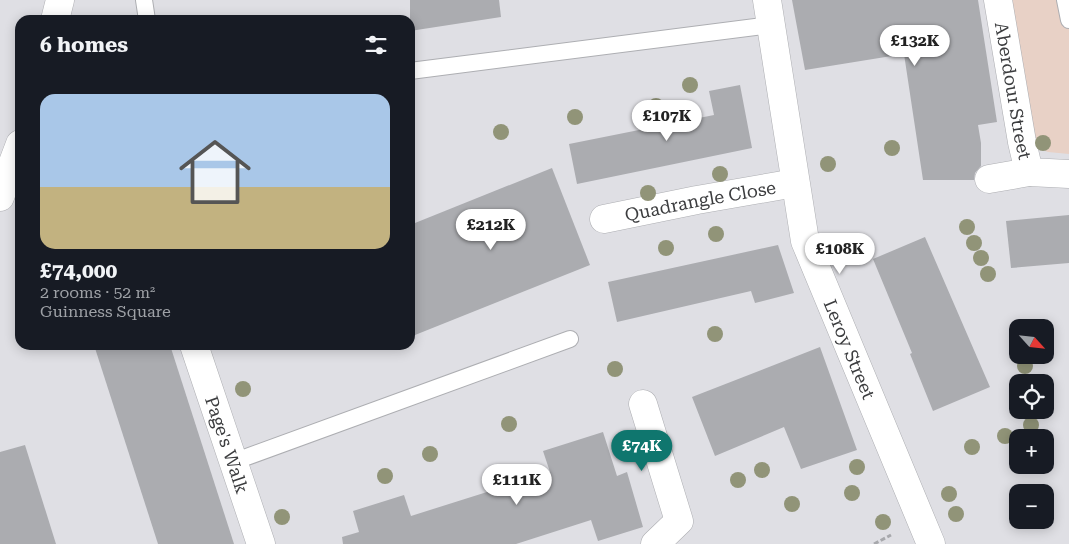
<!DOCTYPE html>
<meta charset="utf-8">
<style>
body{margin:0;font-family:"Roboto Serif",serif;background:#242831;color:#f1f3f6;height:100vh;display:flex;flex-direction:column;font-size:19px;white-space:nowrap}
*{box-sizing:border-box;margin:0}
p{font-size:16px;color:#9ea1a6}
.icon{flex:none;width:28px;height:28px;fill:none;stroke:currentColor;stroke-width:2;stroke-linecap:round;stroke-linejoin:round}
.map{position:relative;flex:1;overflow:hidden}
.side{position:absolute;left:15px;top:15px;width:400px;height:335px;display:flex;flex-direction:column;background:#171b24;border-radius:15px;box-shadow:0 2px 12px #0003}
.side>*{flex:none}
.needle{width:32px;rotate:117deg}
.tools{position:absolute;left:1009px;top:319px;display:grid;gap:10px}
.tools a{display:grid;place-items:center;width:45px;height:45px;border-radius:10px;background:#171b24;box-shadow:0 2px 12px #0003;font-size:25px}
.price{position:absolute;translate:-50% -42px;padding:0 11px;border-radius:18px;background:#fff;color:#222;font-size:16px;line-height:32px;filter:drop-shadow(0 1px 2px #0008)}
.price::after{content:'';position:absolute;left:50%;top:30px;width:15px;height:11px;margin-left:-8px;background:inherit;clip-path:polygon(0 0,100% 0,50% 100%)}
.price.on{background:#0f766e;color:#fff}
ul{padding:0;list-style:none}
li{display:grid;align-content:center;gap:10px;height:265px;padding:0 25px}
li span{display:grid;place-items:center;height:155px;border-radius:15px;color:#555}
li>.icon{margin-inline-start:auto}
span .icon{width:90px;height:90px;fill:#fffc;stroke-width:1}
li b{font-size:21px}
h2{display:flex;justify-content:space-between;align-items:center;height:60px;padding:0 25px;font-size:21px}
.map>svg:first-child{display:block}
</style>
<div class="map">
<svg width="1069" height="544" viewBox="0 0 1069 544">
<rect width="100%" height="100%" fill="#dfdfe4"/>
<!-- commercial -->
<polygon fill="#e8d1c6" points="1006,0 1069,0 1069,154 1048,152 1032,146"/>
<!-- building -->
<g fill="#abacb0">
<polygon points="410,0 499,0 501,17 410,31"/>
<polygon points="792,0 978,0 997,122 978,125 981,143 981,166 975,173 974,180 923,180 904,54 805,70"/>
<polygon points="740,85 752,148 577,184 569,144 714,115 709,91"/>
<polygon points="552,168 590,265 410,337 410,225"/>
<polygon points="1069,215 1069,263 1011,268 1006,221"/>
<polygon points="925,237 990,387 933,411 910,354 912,353 873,259"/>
<polygon points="778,245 794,293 755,303 751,291 617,322 608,282"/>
<polygon points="94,345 170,345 234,544 158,544"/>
<polygon points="820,347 857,450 801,469 784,427 715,456 692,397"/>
<polygon points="603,432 617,476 627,472 643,527 598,541 591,520 516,544 343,544 342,537 359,532 353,511 404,495 411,516 550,472 543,451"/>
<polygon points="25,445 56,544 0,544 0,452"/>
</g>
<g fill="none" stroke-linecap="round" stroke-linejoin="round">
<defs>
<g id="lane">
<polyline points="144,0 147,20"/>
<polyline points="1065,0 1069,20"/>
<polyline points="410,71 771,25"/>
<polyline points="233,462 570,339"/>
</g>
<g id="street">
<path id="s1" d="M767,0L805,241L931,544"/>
<path id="s2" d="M998,0L1022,142L1029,172L1069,174"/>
<polyline points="989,179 1029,172"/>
<path id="s3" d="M604,219L697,200L795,183"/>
<path id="s4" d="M194,345L261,544"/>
<polyline points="643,404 679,521 655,544"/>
</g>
<g id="secondary">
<polyline points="55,20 60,0"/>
<polyline points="0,197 20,144"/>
</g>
</defs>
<!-- lane casing -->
<use href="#lane" stroke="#adaeb2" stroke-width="18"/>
<!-- street casing -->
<use href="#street" stroke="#adaeb2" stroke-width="29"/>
<!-- secondary casing -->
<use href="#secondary" stroke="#adaeb2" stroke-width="29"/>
<!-- path -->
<polyline stroke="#a7a8ac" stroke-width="3" stroke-dasharray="5 2.5" stroke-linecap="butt" points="874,544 891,535"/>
<!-- lane -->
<use href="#lane" stroke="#fff" stroke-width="16"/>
<!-- street -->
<use href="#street" stroke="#fff" stroke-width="28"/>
<!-- secondary -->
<use href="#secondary" stroke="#fff" stroke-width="28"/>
</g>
<!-- trees -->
<g fill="#919478">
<circle cx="690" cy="85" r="8"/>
<circle cx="656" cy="106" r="8"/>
<circle cx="575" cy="117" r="8"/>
<circle cx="501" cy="132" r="8"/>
<circle cx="1043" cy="143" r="8"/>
<circle cx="892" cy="148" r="8"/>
<circle cx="828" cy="164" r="8"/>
<circle cx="720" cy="174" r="8"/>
<circle cx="648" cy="193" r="8"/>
<circle cx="967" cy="227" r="8"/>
<circle cx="716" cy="234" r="8"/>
<circle cx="974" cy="243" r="8"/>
<circle cx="666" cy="248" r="8"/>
<circle cx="981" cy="258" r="8"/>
<circle cx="988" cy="274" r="8"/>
<circle cx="715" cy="334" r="8"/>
<circle cx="1025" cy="366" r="8"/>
<circle cx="615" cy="369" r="8"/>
<circle cx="243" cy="389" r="8"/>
<circle cx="509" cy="424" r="8"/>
<circle cx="1031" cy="425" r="8"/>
<circle cx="1005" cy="436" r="8"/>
<circle cx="972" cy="447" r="8"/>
<circle cx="430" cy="454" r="8"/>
<circle cx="857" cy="467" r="8"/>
<circle cx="762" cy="470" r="8"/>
<circle cx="385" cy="476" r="8"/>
<circle cx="738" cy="480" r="8"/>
<circle cx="852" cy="493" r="8"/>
<circle cx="949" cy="494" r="8"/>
<circle cx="792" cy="504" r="8"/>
<circle cx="956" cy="514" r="8"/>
<circle cx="282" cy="517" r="8"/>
<circle cx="883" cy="522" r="8"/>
</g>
<g text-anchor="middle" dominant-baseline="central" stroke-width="5" stroke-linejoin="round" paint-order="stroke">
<!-- street labels -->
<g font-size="18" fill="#3c3d3f" stroke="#dfdfe4">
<text stroke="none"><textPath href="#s2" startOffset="92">Aberdour Street</textPath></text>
<text stroke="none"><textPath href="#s3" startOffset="98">Quadrangle Close</textPath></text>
<text stroke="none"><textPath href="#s1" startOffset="361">Leroy Street</textPath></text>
<text stroke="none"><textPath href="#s4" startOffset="105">Page's Walk</textPath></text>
</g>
</g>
</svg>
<div class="tools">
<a><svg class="needle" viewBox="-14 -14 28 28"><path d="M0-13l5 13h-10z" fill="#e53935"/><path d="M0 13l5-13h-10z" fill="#9ea1a6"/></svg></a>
<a><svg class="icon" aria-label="locate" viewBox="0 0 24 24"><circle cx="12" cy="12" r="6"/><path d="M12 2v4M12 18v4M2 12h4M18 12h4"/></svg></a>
<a>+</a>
<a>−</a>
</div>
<b class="price" style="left:915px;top:67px">£132K</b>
<b class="price" style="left:667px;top:142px">£107K</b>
<b class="price" style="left:491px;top:251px">£212K</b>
<b class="price" style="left:840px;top:275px">£108K</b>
<b class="price on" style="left:642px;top:472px">£74K</b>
<b class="price" style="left:517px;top:506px">£111K</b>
<section class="side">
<h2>6 homes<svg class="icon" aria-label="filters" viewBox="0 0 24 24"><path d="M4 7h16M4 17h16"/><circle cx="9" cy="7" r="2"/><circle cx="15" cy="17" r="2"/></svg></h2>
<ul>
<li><span style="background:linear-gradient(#a9c7e8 60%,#c2b280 0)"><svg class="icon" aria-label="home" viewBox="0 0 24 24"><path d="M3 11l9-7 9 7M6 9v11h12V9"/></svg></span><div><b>£74,000</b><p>2 rooms · 52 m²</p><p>Guinness Square</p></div></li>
</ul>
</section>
</div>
